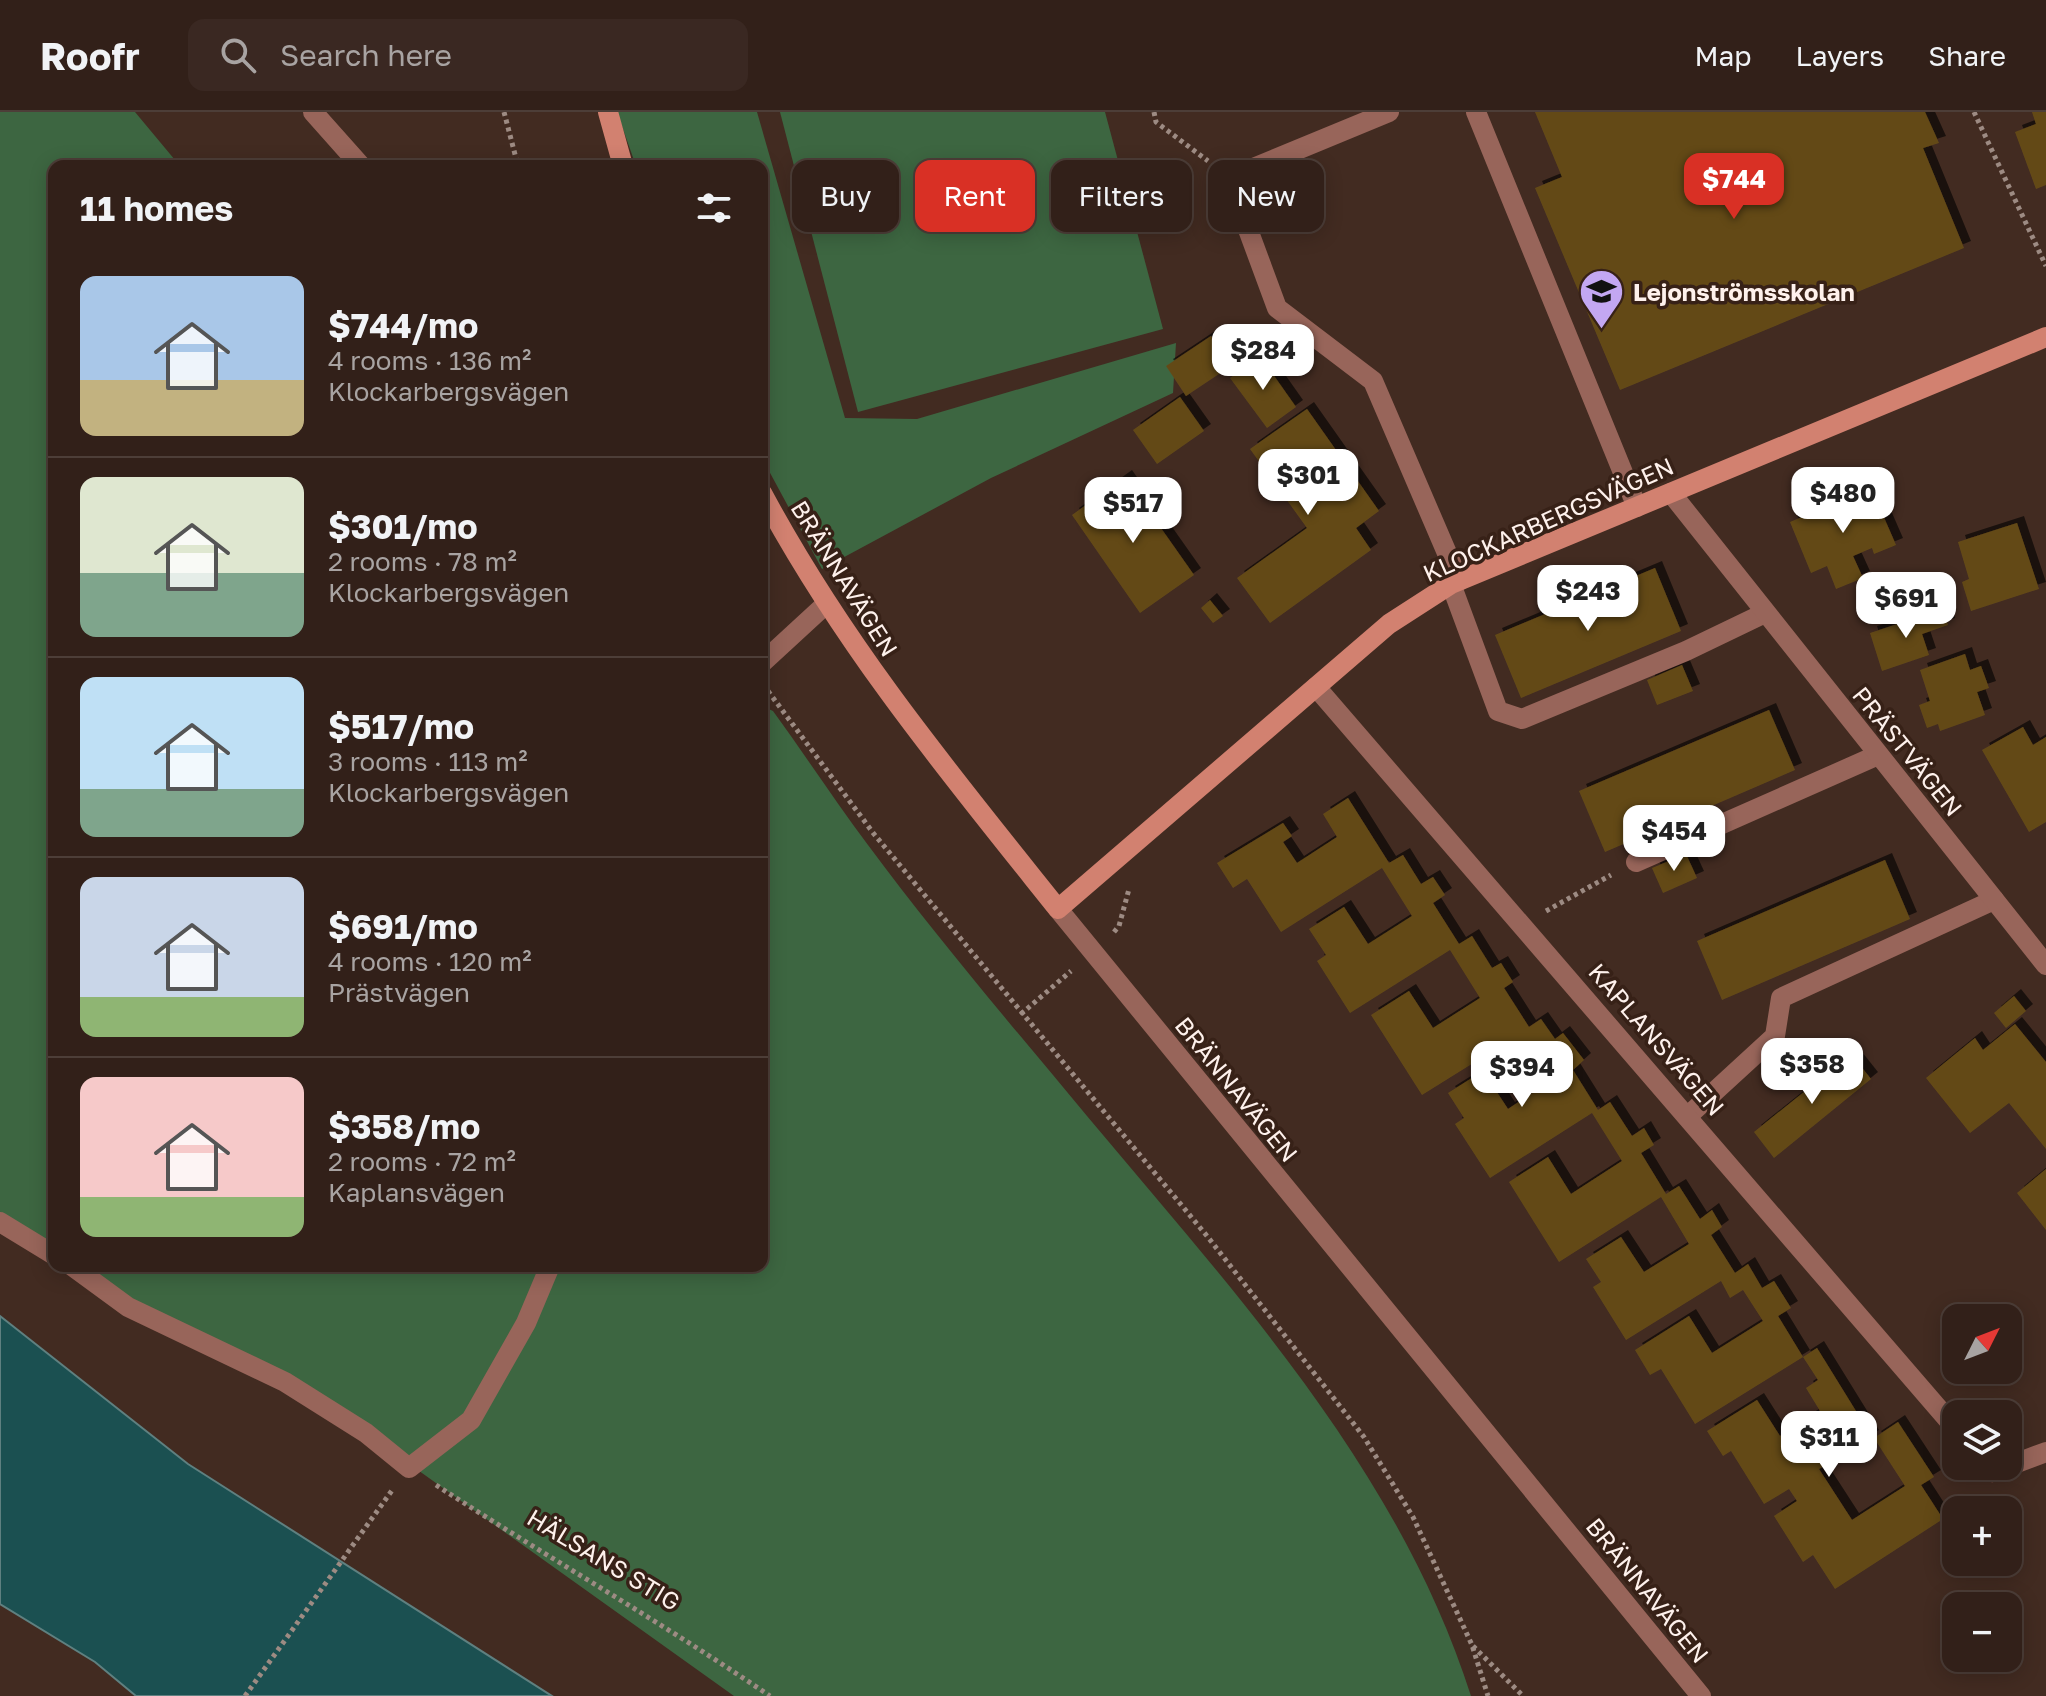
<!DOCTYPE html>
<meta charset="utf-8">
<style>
body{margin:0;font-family:"Golos Text",sans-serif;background:#3a2822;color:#f1f3f6;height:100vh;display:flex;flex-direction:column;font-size:30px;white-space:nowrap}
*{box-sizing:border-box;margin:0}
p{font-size:26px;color:#a8a3a2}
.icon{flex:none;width:44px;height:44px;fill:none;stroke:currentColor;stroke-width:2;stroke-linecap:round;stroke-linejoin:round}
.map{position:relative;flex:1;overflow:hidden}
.drawer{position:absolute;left:48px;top:48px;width:720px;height:1112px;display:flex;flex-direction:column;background:#322019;border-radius:16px;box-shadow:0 4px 20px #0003,0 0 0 2px #4d3e38}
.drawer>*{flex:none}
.banner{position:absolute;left:792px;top:48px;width:760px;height:72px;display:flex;gap:16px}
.needle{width:52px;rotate:48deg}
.tools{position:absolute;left:1942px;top:1192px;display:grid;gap:16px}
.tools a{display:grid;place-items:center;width:80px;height:80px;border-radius:16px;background:#322019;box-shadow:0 4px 20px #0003,0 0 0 2px #4d3e38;font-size:40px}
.price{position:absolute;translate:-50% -68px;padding:0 18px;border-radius:16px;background:#fff;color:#222;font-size:26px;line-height:52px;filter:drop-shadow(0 2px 4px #0008)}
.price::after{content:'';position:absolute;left:50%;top:48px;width:24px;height:18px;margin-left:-12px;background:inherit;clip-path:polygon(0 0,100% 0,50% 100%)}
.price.current{background:#d93025;color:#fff}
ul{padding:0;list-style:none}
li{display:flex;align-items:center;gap:24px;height:200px;padding:0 32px}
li+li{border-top:2px solid #4d3e38}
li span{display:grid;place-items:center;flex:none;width:224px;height:160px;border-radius:16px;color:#555}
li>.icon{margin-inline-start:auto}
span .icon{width:96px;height:96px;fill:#fffc;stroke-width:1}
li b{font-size:34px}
h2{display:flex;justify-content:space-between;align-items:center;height:96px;padding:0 32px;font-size:34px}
.tag{padding:0 28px;border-radius:16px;background:#322019;box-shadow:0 4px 20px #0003,0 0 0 2px #4d3e38;font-size:28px;line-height:72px}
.tag.current{background:#d93025;color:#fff}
header{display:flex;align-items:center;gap:48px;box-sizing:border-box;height:112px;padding:0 40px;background:#322019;border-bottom:2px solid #4d3e38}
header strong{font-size:38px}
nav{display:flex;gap:44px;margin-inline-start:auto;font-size:28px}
.search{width:560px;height:72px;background:#3a2822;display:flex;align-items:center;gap:20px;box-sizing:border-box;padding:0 28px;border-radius:16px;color:#a8a3a2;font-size:30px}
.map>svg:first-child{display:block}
</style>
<header>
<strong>Roofr</strong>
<div class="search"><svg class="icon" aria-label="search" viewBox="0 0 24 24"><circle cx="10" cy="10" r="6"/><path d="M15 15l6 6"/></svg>Search here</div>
<nav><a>Map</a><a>Layers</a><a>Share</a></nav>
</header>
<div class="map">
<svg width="2046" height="1584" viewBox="0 0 2046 1584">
<defs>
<filter id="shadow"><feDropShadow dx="7" dy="-7" stdDeviation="0" flood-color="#0009"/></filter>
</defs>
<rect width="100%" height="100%" fill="#422b21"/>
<!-- green -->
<g fill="#3d6641">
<polygon points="0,0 135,0 180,54 54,54 54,1141 0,1109"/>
<polygon points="617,0 757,0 845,306 917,307 1176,231 1173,281 991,366 822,457 762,346 762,54 636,54"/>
<polygon points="780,0 1105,0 1163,217 858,300"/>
<path d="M762,594L773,599C805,643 835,689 868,733C937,826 1013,915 1087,1004C1236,1182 1399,1358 1471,1584H734L366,1321L76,1154H762Z"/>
</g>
<!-- water -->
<polygon fill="#1b5051" stroke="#5f8080" stroke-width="2" points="0,1204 188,1352 552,1584 136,1584 95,1550 0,1492"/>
<!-- building -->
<g fill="#644a19" filter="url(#shadow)">
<polygon points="1535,0 1925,0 1939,31 1923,36 1964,136 1620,278 1535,76 1562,65"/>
<polygon points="2032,0 2046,0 2046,73 2036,77 2015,20 2036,12"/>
<polygon points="1223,223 1257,231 1253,245 1225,238 1226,233 1220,232"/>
<polygon points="1211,224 1231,254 1186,284 1166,254"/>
<polygon points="1260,244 1296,295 1267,316 1230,266"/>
<polygon points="1180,285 1204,319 1157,352 1133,318"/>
<polygon points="1307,297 1379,399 1356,416 1371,438 1270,511 1237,466 1307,416 1250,337"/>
<polygon points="1125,365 1194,463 1140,501 1072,403"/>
<polygon points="1868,369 1896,433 1874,442 1872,436 1853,444 1863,466 1836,477 1827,454 1811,461 1790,410 1852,384 1849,377"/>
<polygon points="2017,411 2039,477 1971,499 1962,470 1969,467 1958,430"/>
<polygon points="1655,456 1681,519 1521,586 1495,523"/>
<polygon points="1210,488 1223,504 1213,511 1201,496"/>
<polygon points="1943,497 1948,513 1922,522 1929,543 1882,559 1870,521"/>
<polygon points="1965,542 1970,558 1981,554 1989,576 1977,580 1985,603 1940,619 1938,612 1927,616 1919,593 1930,589 1920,558"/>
<polygon points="1682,553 1693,579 1657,593 1647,568"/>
<polygon points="1769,598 1795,658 1605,740 1579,679"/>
<polygon points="2023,615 2033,633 2046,625 2046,710 2029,720 1982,638"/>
<polygon points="1348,686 1389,751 1403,743 1421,772 1433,765 1445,783 1433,791 1459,832 1472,824 1492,856 1501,851 1513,870 1504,876 1529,915 1541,907 1555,927 1563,921 1584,948 1573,958 1598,998 1610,990 1632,1024 1644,1016 1654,1033 1641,1041 1666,1082 1679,1074 1700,1107 1712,1098 1722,1115 1711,1123 1735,1161 1748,1152 1762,1176 1774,1169 1791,1196 1778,1204 1803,1245 1695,1312 1661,1257 1650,1263 1635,1238 1689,1204 1712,1241 1763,1209 1743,1178 1730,1186 1721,1169 1626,1228 1593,1175 1601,1170 1586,1147 1621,1125 1644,1160 1689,1132 1661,1085 1559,1150 1509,1070 1548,1045 1571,1082 1622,1049 1592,1001 1490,1066 1455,1012 1464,1006 1448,981 1483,959 1508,997 1538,977 1507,930 1422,983 1371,903 1409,879 1433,916 1480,886 1450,838 1350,901 1317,849 1326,843 1309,817 1344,795 1368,832 1412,804 1382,756 1281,820 1247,767 1233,776 1217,751 1283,711 1292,724 1283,730 1297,751 1337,725 1323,702"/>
<polygon points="1686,742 1697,766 1663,781 1652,756"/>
<polygon points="1885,748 1910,807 1722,888 1697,829"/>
<polygon points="2014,884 2026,899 2006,916 1994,901"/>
<polygon points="2015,912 2046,950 2046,1037 2009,991 1970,1021 1926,966 1975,926 1983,938"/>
<polygon points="1851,942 1871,967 1774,1046 1754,1020"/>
<polygon points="2046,1057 2046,1118 2017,1081"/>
<polygon points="1817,1236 1872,1325 1819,1357 1852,1408 1905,1374 1874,1326 1898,1310 1934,1365 1921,1373 1943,1407 1835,1477 1813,1443 1803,1450 1774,1404 1797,1389 1789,1377 1764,1392 1731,1339 1723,1344 1707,1319 1757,1288 1780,1324 1820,1299 1806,1276 1818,1268 1803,1245"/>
</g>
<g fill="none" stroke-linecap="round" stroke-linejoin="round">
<!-- path -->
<g stroke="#9d8b83" stroke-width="5" stroke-dasharray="4 4" stroke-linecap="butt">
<polyline points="504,0 518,54"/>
<polyline points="1154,0 1156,10 1208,49"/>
<polyline points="1974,0 2046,154"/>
<polyline points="768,579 874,722 1207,1124 1364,1325 1413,1405 1472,1533 1488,1584"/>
<polyline points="1546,799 1611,763"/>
<polyline points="1114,820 1119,814 1129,777"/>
<polyline points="1021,902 1071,859"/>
<path d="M436,1373C547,1445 661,1510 770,1584"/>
<polyline points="1473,1534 1523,1584"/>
<polyline points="245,1584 393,1377"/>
</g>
<!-- lane -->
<g stroke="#98655a" stroke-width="20">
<polyline points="313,0 361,54"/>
<polyline points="1389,0 1229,66 1277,196 1373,269 1459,469"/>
<polyline points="1476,0 1637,395"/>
<polyline points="1451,472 1498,599 1522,607 1686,539 1765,501"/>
<polyline points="762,551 825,493"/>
<polyline points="1636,750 1878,643"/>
<polyline points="1689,1003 1775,924 1781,886 1994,788"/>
<polyline points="0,1110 54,1143"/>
<polyline points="72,1154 128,1195 285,1270 366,1321 409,1356 471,1308 526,1211 550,1154"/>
</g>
<!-- street -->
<g stroke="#98655a" stroke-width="20">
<polyline points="1671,381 2046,853"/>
<polyline points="1316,575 1956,1317"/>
<polyline points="1058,797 1701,1584"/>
<polyline points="1988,1354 1993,1360 2046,1340"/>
</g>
<!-- secondary -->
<g stroke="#d28170" stroke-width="20">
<polyline points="608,0 623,54"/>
<path d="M762,381C844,534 950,662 1058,797L1389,512L1451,472L2046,225"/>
</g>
</g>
<!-- icons -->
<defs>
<symbol id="school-pin" viewBox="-11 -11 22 30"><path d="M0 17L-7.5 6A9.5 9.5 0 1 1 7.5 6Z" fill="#c3a7f2" stroke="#372117"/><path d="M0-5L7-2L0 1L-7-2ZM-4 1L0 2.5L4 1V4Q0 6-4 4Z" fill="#111"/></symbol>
</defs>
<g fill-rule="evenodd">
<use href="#school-pin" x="1576" y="154" width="51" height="69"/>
</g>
<g text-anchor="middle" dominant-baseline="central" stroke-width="7" stroke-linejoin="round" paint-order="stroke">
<!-- poi labels -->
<g font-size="24" font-weight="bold" fill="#fef1ec" stroke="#372117" text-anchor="start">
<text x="1633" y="179">Lejonströmsskolan</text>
</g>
<!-- street labels -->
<g font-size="24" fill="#fef1ec" stroke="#372117">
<text transform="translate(1548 407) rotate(-24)">KLOCKARBERGSVÄGEN</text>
<text transform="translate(845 466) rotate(58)">BRÄNNAVÄGEN</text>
<text transform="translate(1908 639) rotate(51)">PRÄSTVÄGEN</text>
<text transform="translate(1657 927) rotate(49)">KAPLANSVÄGEN</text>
<text transform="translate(1237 977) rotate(51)">BRÄNNAVÄGEN</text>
<text transform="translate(604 1447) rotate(31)">HÄLSANS STIG</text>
<text transform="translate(1648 1478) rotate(51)">BRÄNNAVÄGEN</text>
</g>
</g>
</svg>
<div class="tools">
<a><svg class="needle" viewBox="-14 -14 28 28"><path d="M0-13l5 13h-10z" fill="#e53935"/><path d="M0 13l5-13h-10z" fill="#a8a3a2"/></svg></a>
<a><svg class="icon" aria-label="layers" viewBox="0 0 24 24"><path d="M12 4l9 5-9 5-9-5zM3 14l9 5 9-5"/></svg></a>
<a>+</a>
<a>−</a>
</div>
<b class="price current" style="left:1734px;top:109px">$744</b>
<b class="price" style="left:1263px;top:280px">$284</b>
<b class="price" style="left:1308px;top:405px">$301</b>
<b class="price" style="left:1843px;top:423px">$480</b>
<b class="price" style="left:1133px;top:433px">$517</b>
<b class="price" style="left:1588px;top:521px">$243</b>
<b class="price" style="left:1906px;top:528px">$691</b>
<b class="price" style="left:1674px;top:761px">$454</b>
<b class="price" style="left:1812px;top:994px">$358</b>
<b class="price" style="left:1522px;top:997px">$394</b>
<b class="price" style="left:1829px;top:1367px">$311</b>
<div class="banner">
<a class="tag">Buy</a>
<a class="tag current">Rent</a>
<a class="tag">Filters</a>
<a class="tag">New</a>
</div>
<section class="drawer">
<h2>11 homes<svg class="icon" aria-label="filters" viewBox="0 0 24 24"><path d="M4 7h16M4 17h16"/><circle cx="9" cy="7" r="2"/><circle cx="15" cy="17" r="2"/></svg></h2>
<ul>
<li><span style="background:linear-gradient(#a9c7e8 65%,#c2b280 0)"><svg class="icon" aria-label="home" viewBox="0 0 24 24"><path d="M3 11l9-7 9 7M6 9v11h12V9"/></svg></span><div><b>$744/mo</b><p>4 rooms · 136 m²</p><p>Klockarbergsvägen</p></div></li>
<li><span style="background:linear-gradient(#dfe7d0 60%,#7fa58c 0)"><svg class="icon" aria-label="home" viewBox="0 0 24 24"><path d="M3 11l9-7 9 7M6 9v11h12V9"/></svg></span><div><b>$301/mo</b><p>2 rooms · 78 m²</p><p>Klockarbergsvägen</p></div></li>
<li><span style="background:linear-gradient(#bfe0f5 70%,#7fa58c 0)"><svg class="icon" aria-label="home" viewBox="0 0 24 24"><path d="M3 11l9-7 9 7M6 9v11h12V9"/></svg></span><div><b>$517/mo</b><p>3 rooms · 113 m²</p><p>Klockarbergsvägen</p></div></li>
<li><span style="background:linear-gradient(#c9d6e8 75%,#8fb573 0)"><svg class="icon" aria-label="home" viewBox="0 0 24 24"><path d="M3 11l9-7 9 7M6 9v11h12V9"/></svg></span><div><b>$691/mo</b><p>4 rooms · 120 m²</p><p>Prästvägen</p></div></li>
<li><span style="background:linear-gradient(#f6c9c9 75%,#8fb573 0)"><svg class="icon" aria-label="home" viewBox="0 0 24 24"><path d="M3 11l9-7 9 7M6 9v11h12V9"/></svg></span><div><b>$358/mo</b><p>2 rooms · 72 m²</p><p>Kaplansvägen</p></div></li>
</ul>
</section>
</div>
